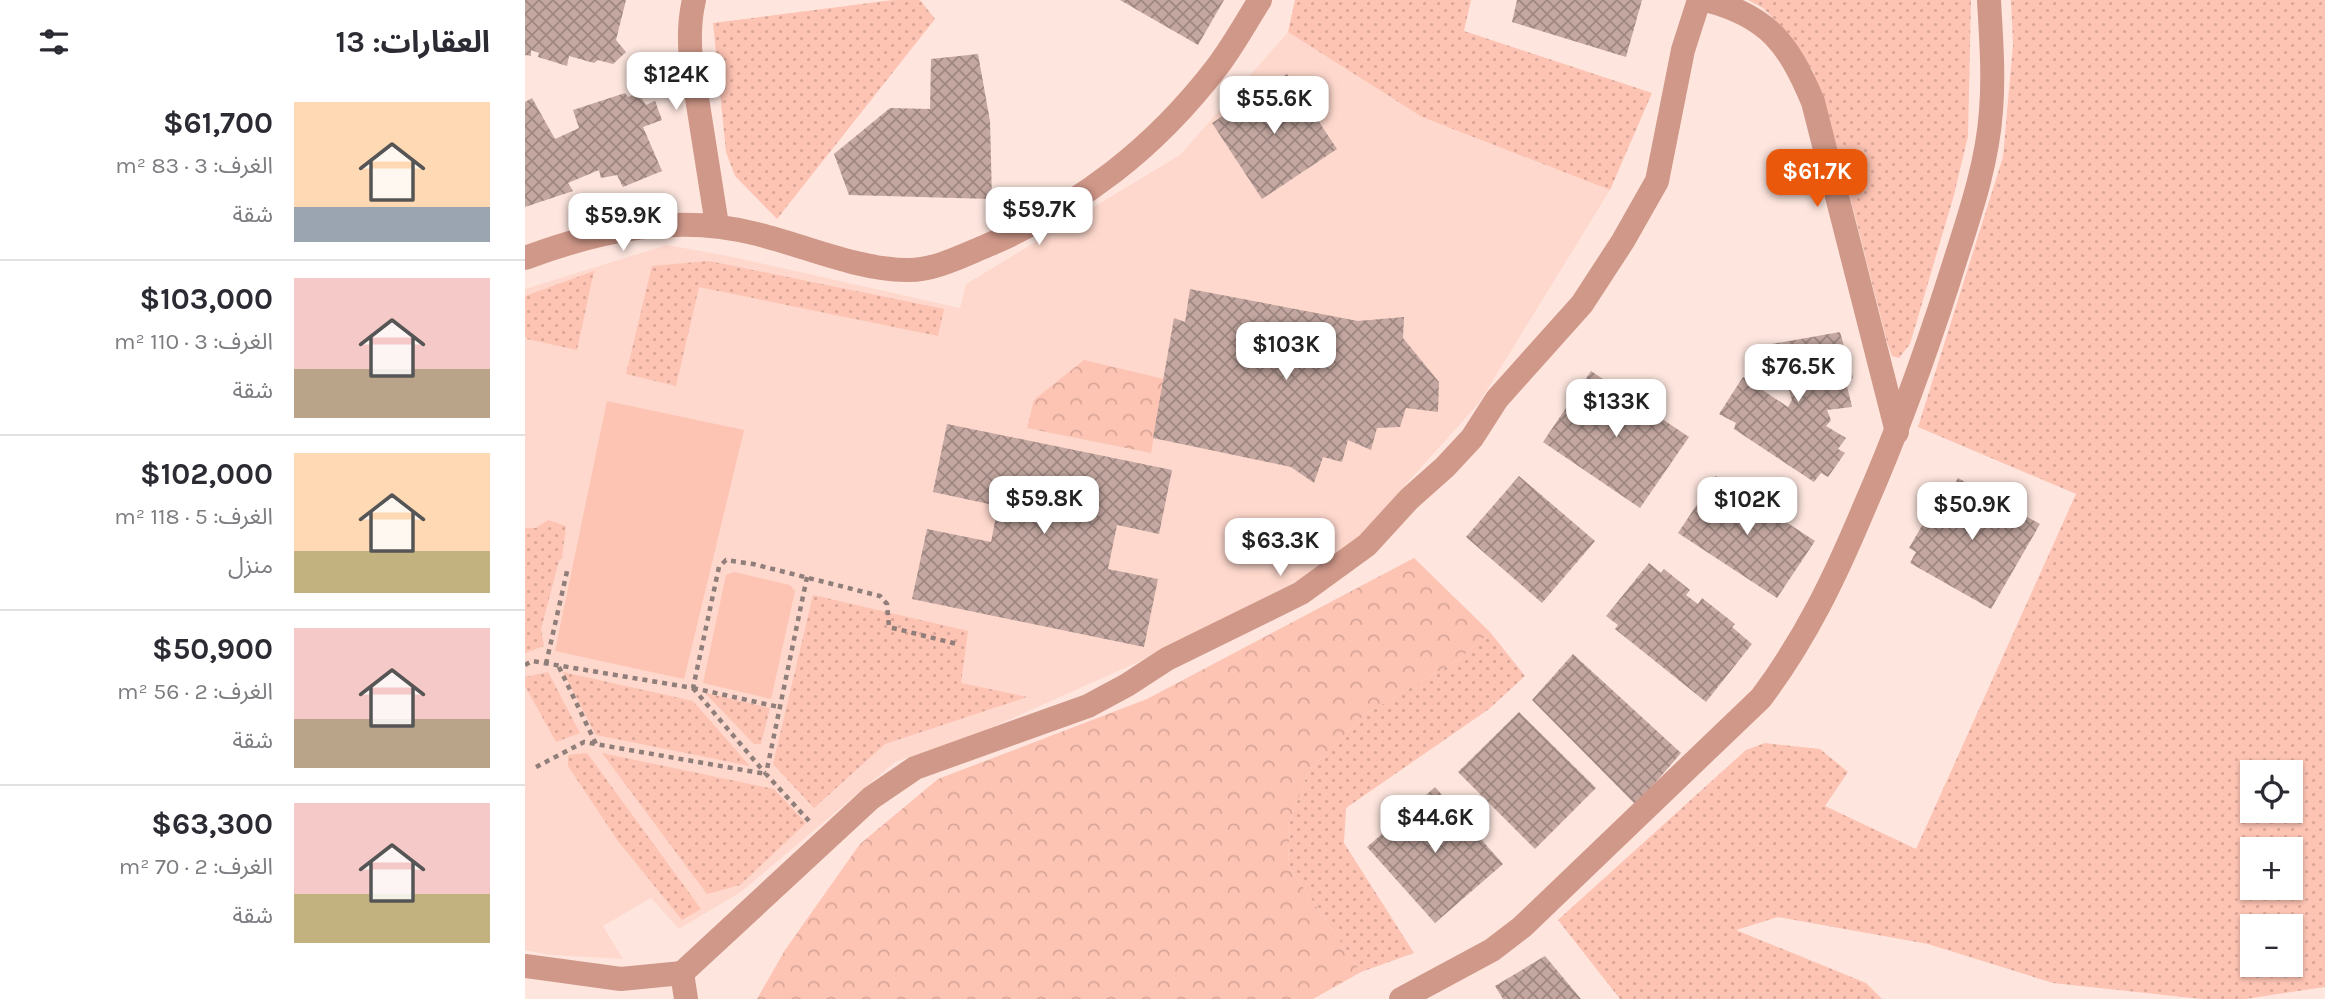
<!DOCTYPE html>
<html lang="ar">
<meta charset="utf-8">
<style>
body{margin:0;font-family:Karla,"Noto Sans Arabic",sans-serif;background:#f7f7f7;color:#2b2b33;direction:rtl;height:100vh;display:flex;flex-direction:column;font-size:26px;white-space:nowrap}
*{box-sizing:border-box;margin:0}
p{font-size:23px;color:#7c7c81}
.icon{flex:none;width:38px;height:38px;fill:none;stroke:currentColor;stroke-width:2;stroke-linecap:round;stroke-linejoin:round}
.map{position:relative;flex:1;overflow:hidden;direction:ltr}
.drawer{display:flex;flex-direction:column;background:#fff;width:525px}
.drawer>*{flex:none}
.buttons{position:absolute;left:1715px;top:760px;display:grid;gap:14px}
.buttons a{display:grid;place-items:center;width:63px;height:63px;border-radius:0px;background:#fff;box-shadow:0 2px 5px #0004;font-size:35px}
.price{position:absolute;translate:-50% -60px;padding:0 16px;border-radius:14px;background:#fff;color:#222;font-size:23px;line-height:46px;filter:drop-shadow(0 2px 4px #0008)}
.price::after{content:'';position:absolute;left:50%;top:42px;width:21px;height:16px;margin-left:-10px;background:inherit;clip-path:polygon(0 0,100% 0,50% 100%)}
.price.selected{background:#ea580c;color:#fff}
ul{padding:0;list-style:none}
li{display:flex;align-items:center;gap:21px;height:175px;padding:0 35px}
li+li{border-top:2px solid #e1e1e2}
li span{display:grid;place-items:center;flex:none;width:196px;height:140px;border-radius:0px;color:#555}
li>.icon{margin-inline-start:auto}
span .icon{width:84px;height:84px;fill:#fffc;stroke-width:1}
li b{font-size:30px}
h2{display:flex;justify-content:space-between;align-items:center;height:84px;padding:0 35px;font-size:30px}
main{display:flex;flex:1;min-height:0}
.map>svg:first-child{display:block}
</style>
<main>
<div class="map">
<svg width="1800" height="999" viewBox="0 0 1800 999">
<defs>
<pattern id="grass-dots" width="8" height="8" patternUnits="userSpaceOnUse" patternTransform="scale(1.75)"><rect width="8" height="8" fill="#fdc3b3"/><path d="M2 2h.1M6 6h.1" fill="none" stroke="#d8a699" stroke-width="1.8" stroke-linecap="round"/></pattern>
<pattern id="park-crowns" width="20" height="18" patternUnits="userSpaceOnUse" patternTransform="scale(1.75)"><rect width="20" height="18" fill="#fdc3b3"/><path d="M2 6a3 3 0 1 1 6 0M12 15a3 3 0 1 1 6 0" fill="none" stroke="#d8a699"/></pattern>
<pattern id="building-cross-hatch" width="8" height="8" patternUnits="userSpaceOnUse" patternTransform="scale(1.75)"><rect width="8" height="8" fill="#c4a7a0"/><path d="M0 0l8 8M0 8l8-8" fill="none" stroke="#9e8781"/></pattern>
</defs>
<rect width="100%" height="100%" fill="#fee6df"/>
<!-- built -->
<polygon fill="#fed8cd" points="763,32 897,117 1085,190 954,403 814,559 631,654 450,735 370,762 216,892 154,929 126,898 78,926 98,959 25,955 0,950 0,289 142,245 203,256 435,308 441,284 655,155"/>
<!-- grass -->
<g fill="url(#grass-dots)" fill-rule="evenodd">
<polygon points="368,0 395,0 410,19 252,219 210,176 201,152 188,23"/>
<polygon points="770,0 946,0 939,31 1127,93 1085,190 897,117 763,32"/>
<polygon points="1223,0 1446,0 1443,136 1429,195 1385,344 1374,358 1367,356 1362,342 1315,157 1288,71 1257,27 1238,8"/>
<path d="M1486,0H1800V987L1720,999H1677L1528,983L1403,944L1253,917L1211,930L1341,983L1357,999H1095L1033,920L1221,750L1240,743L1295,749L1323,772L1300,806L1391,849L1551,494L1393,427L1478,157L1488,45ZM1727,772H1766V810H1727ZM1727,849H1766V887H1727ZM1727,926H1766V964H1727Z"/>
<polygon points="184,261 419,309 413,336 174,287 151,386 101,374 127,266"/>
<polygon points="69,271 52,350 2,339 0,336 0,296"/>
<polygon points="23,520 41,526 37,558 34,561 16,629 19,646 0,653 0,528 11,528"/>
<polygon points="288,595 443,631 436,683 502,697 360,744 289,808 248,764"/>
<polygon points="965,632 1000,676 964,709 821,808 819,843 889,953 836,972 763,865 765,820 783,772 839,715 936,658"/>
<polygon points="23,672 55,733 31,742 0,686 0,677"/>
<polygon points="38,672 168,701 225,766 71,735"/>
<polygon points="180,693 245,708 236,744 229,744"/>
<polygon points="62,753 176,909 157,920 93,841 43,766 43,755"/>
<polygon points="77,753 249,789 281,823 215,885 182,894"/>
</g>
<!-- park -->
<g fill="url(#park-crowns)">
<polygon points="559,360 639,379 626,453 502,428 509,400"/>
<polygon points="889,558 965,632 936,658 839,715 783,772 765,820 763,865 836,972 788,999 232,999 260,950 335,844 413,779 622,699"/>
</g>
<!-- garden -->
<g fill="#fdc3b3">
<polygon points="82,401 219,430 159,679 30,651"/>
<polygon points="209,572 265,585 270,591 246,699 178,683 201,575"/>
</g>
<!-- building -->
<g fill="url(#building-cross-hatch)">
<polygon points="0,0 101,0 91,40 101,52 88,64 73,60 69,63 44,56 42,66 13,57 14,53 6,50 6,56 0,55"/>
<polygon points="595,0 699,0 673,45"/>
<polygon points="992,0 1117,0 1101,57 987,22"/>
<polygon points="453,54 465,121 467,199 324,195 309,154 365,108 405,109 406,59"/>
<polygon points="762,74 812,149 737,199 687,123"/>
<polygon points="100,93 103,97 113,93 121,105 130,101 137,120 118,127 137,171 98,187 92,175 76,178 74,170 43,183 48,191 0,207 0,102 7,98 30,139 54,128 48,110"/>
<polygon points="665,289 833,321 879,317 878,338 914,382 913,412 881,408 875,427 852,428 846,450 823,440 817,462 798,457 789,483 766,467 628,438 649,318 660,322"/>
<polygon points="1315,332 1328,378 1321,382 1327,407 1302,410 1306,420 1301,426 1321,438 1313,449 1320,453 1303,477 1296,473 1289,482 1209,429 1211,423 1194,414 1218,377 1263,407 1267,400 1261,380 1246,382 1241,345"/>
<polygon points="1066,371 1164,437 1115,508 1018,442"/>
<polygon points="422,424 647,470 634,534 592,525 583,569 633,579 619,647 387,599 402,529 466,542 473,506 408,492"/>
<polygon points="994,476 1070,541 1017,603 941,537"/>
<polygon points="1191,476 1290,541 1252,598 1153,533"/>
<polygon points="1433,478 1515,524 1466,609 1385,563 1391,552 1384,548 1417,491 1424,494"/>
<polygon points="1124,563 1136,573 1139,569 1165,590 1161,595 1173,604 1177,598 1210,624 1207,627 1227,644 1181,702 1090,629 1093,625 1081,616"/>
<polygon points="1048,654 1156,753 1111,805 1007,700"/>
<polygon points="994,712 1071,788 1010,849 933,772"/>
<polygon points="910,787 978,864 910,923 842,847"/>
<polygon points="1020,956 1056,999 978,999 970,986"/>
</g>
<g fill="none" stroke-linecap="round" stroke-linejoin="round">
<!-- path -->
<g stroke="#8f7e79" stroke-width="4.5" stroke-dasharray="5 5" stroke-linecap="butt">
<polyline points="282,577 241,774 284,821"/>
<polyline points="21,664 43,567"/>
<polyline points="0,665 7,661 168,688 194,567 201,560 228,564 355,596 362,604 364,627 432,644"/>
<polyline points="34,667 71,744"/>
<polyline points="168,688 240,773"/>
<polyline points="168,688 254,707"/>
<polyline points="11,767 59,742 241,774"/>
</g>
<!-- street -->
<g stroke="#d09889" stroke-width="24">
<path d="M169,0C164,21 164,39 166,60L192,225"/>
<path d="M1181,0C1244,16 1264,45 1288,102L1372,432"/>
<path d="M0,258C75,230 153,213 232,234C281,246 330,269 381,270C408,271 437,256 461,246C555,206 630,148 692,67C708,46 721,22 735,0"/>
<polyline points="0,966 96,979 157,973 161,999"/>
<polyline points="157,973 346,798 390,768 563,706 602,685 642,659 776,593 842,545 884,499 920,467 947,438 972,399 1057,304 1098,241 1132,181 1158,50 1174,0"/>
<path d="M876,999L967,950L997,927L1236,698C1281,638 1310,577 1339,508C1372,433 1399,358 1424,280C1441,225 1462,169 1466,111C1469,74 1466,37 1464,0"/>
</g>
</g>
</svg>
<div class="buttons">
<a><svg class="icon" aria-label="locate" viewBox="0 0 24 24"><circle cx="12" cy="12" r="6"/><path d="M12 2v4M12 18v4M2 12h4M18 12h4"/></svg></a>
<a>+</a>
<a>−</a>
</div>
<b class="price" style="left:151px;top:112px">$124K</b>
<b class="price" style="left:749px;top:136px">$55.6K</b>
<b class="price selected" style="left:1292px;top:209px">$61.7K</b>
<b class="price" style="left:514px;top:247px">$59.7K</b>
<b class="price" style="left:98px;top:253px">$59.9K</b>
<b class="price" style="left:761px;top:382px">$103K</b>
<b class="price" style="left:1273px;top:404px">$76.5K</b>
<b class="price" style="left:1091px;top:439px">$133K</b>
<b class="price" style="left:519px;top:536px">$59.8K</b>
<b class="price" style="left:1222px;top:537px">$102K</b>
<b class="price" style="left:1447px;top:542px">$50.9K</b>
<b class="price" style="left:755px;top:578px">$63.3K</b>
<b class="price" style="left:910px;top:855px">$44.6K</b>
</div>
<section class="drawer">
<h2>العقارات: 13<svg class="icon" aria-label="filters" viewBox="0 0 24 24"><path d="M4 7h16M4 17h16"/><circle cx="9" cy="7" r="2"/><circle cx="15" cy="17" r="2"/></svg></h2>
<ul>
<li><span style="background:linear-gradient(#ffd9b3 75%,#9aa5b1 0)"><svg class="icon" aria-label="home" viewBox="0 0 24 24"><path d="M3 11l9-7 9 7M6 9v11h12V9"/></svg></span><div><b>$61,700</b><p>الغرف: 3 · 83 m²</p><p>شقة</p></div></li>
<li><span style="background:linear-gradient(#f6c9c9 65%,#b9a48a 0)"><svg class="icon" aria-label="home" viewBox="0 0 24 24"><path d="M3 11l9-7 9 7M6 9v11h12V9"/></svg></span><div><b>$103,000</b><p>الغرف: 3 · 110 m²</p><p>شقة</p></div></li>
<li><span style="background:linear-gradient(#ffd9b3 70%,#c2b280 0)"><svg class="icon" aria-label="home" viewBox="0 0 24 24"><path d="M3 11l9-7 9 7M6 9v11h12V9"/></svg></span><div><b>$102,000</b><p>الغرف: 5 · 118 m²</p><p>منزل</p></div></li>
<li><span style="background:linear-gradient(#f6c9c9 65%,#b9a48a 0)"><svg class="icon" aria-label="home" viewBox="0 0 24 24"><path d="M3 11l9-7 9 7M6 9v11h12V9"/></svg></span><div><b>$50,900</b><p>الغرف: 2 · 56 m²</p><p>شقة</p></div></li>
<li><span style="background:linear-gradient(#f6c9c9 65%,#c2b280 0)"><svg class="icon" aria-label="home" viewBox="0 0 24 24"><path d="M3 11l9-7 9 7M6 9v11h12V9"/></svg></span><div><b>$63,300</b><p>الغرف: 2 · 70 m²</p><p>شقة</p></div></li>
</ul>
</section>
</main>
